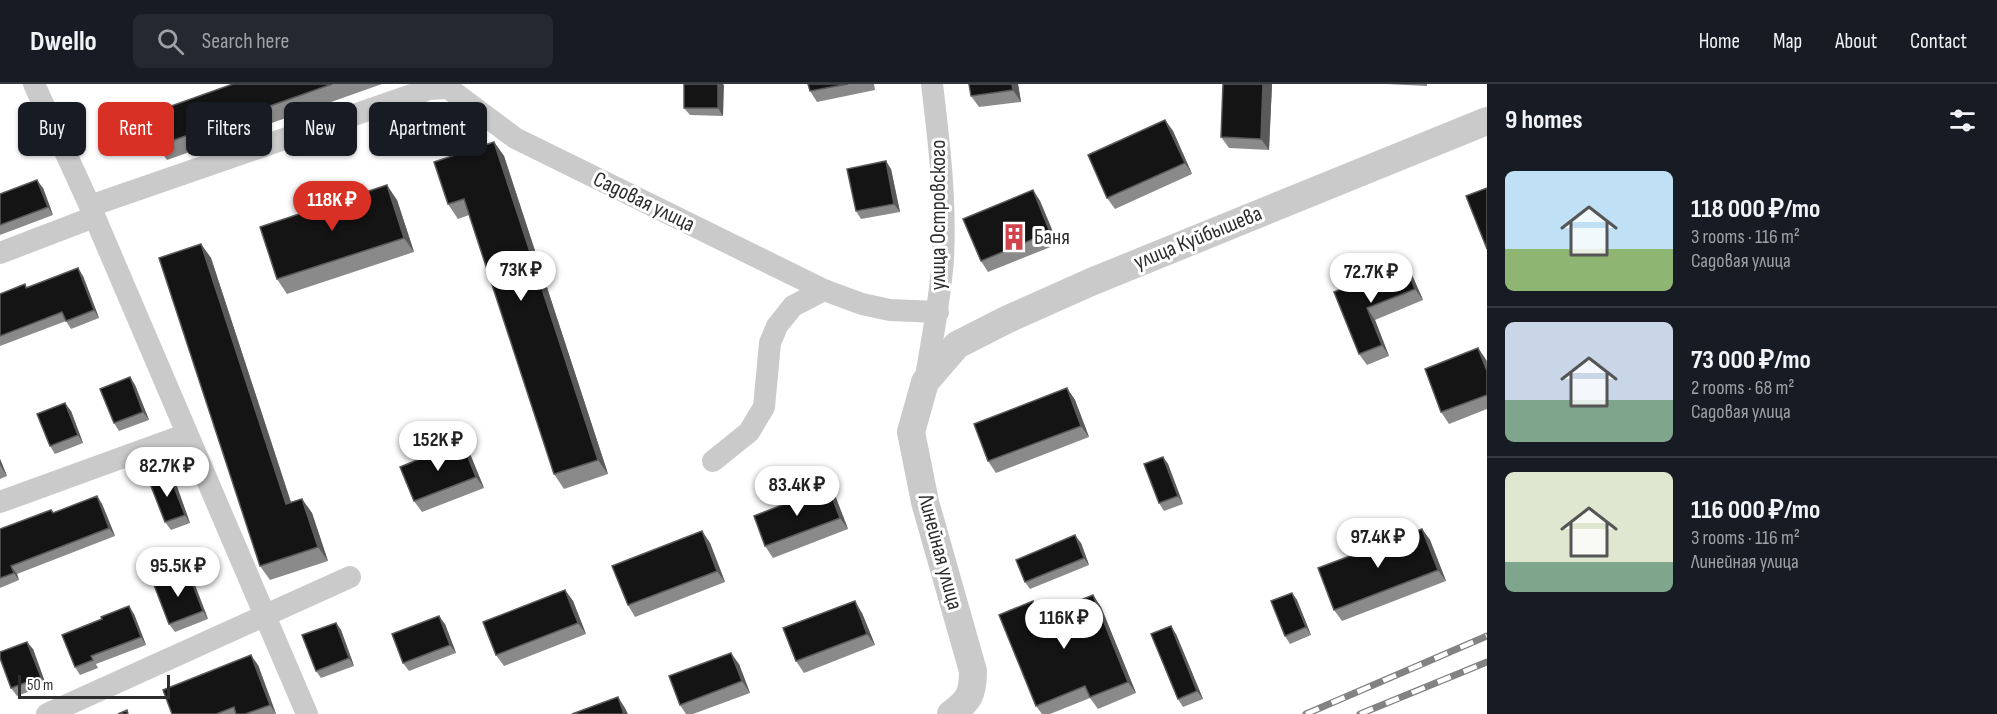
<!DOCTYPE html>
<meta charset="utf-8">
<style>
body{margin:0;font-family:"Sofia Sans Condensed",sans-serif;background:#242831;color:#f1f3f6;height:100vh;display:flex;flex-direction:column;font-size:22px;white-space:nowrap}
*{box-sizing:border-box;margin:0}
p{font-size:20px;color:#9ea1a6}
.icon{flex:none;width:33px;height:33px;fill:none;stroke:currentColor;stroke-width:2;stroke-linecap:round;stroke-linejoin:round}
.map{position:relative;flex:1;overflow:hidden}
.panel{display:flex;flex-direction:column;background:#171b24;width:510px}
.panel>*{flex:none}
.top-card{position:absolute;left:18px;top:18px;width:570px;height:54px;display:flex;gap:12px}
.scale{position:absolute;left:18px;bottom:15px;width:152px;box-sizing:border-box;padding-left:6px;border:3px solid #2d2d2d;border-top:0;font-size:16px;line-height:21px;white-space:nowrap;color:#2d2d2d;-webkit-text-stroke:4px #fff;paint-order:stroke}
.price{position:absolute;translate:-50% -51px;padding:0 14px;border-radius:21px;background:#fff;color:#222;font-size:20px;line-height:39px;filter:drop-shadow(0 2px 3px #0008)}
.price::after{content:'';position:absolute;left:50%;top:36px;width:18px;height:14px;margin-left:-9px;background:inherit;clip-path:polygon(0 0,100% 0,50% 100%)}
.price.on{background:#d93025;color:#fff}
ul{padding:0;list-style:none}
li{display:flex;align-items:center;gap:18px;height:150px;padding:0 18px}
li+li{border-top:2px solid #363941}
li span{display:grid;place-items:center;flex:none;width:168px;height:120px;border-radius:9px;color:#555}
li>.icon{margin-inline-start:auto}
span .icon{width:72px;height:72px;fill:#fffc;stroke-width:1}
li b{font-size:26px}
h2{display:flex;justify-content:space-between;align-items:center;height:72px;padding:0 18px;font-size:26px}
.chip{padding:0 21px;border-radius:9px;background:#171b24;box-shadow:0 2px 4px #0004;font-size:21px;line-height:54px}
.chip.on{background:#d93025;color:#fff}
header{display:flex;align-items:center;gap:36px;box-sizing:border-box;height:84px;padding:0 30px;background:#171b24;border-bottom:2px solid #363941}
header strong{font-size:28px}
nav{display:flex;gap:33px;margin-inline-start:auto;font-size:21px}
.search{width:420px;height:54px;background:#242831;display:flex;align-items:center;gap:15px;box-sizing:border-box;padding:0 21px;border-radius:9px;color:#9ea1a6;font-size:22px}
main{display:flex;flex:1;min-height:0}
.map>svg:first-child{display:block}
</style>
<header>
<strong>Dwello</strong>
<div class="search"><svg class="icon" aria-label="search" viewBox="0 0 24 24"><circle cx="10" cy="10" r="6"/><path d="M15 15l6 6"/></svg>Search here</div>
<nav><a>Home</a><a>Map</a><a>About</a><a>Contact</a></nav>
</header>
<main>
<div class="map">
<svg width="1487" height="630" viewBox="0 0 1487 630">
<rect width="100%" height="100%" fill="#fff"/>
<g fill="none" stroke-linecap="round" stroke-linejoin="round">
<!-- minor -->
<g stroke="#cacaca" stroke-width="22">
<polyline points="34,0 90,122 307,630"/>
<polyline points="90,122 429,5 448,4 515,54 824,206 862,220 890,226 938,228"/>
<polyline points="0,169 94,133"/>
<path d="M925,298C932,257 940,216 943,175C946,116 939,58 932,0"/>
<polyline points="713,377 749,348 764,323 770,259 777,242 793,222 824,206"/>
<polyline points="0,418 187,350"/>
<polyline points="47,630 350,493"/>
</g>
<!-- tertiary -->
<path stroke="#cacaca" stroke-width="28" d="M951,630C969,617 973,610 973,587L925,418L911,348L925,298L957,261L1006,236L1091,198L1487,37"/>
<defs>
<g id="rail">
<polyline points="1306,630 1487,552"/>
<polyline points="1360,630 1487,578"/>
</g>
</defs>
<!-- rail casing -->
<use href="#rail" stroke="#828282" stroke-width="7"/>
<!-- rail -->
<use href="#rail" stroke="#fff" stroke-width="4.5" stroke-dasharray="14" stroke-linecap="butt"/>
</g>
<!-- wall -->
<g fill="#8a8a8a">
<polygon points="233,0 382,0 167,76 157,62"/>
<polygon points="684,0 723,0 723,32 690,31 684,24"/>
<polygon points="808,0 874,0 875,6 817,18 810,7"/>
<polygon points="1018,0 1021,18 979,23 971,12"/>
<polygon points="1223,0 1272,0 1269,66 1229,64 1221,53"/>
<polygon points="1386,0 1427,0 1427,2"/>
<polygon points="1165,36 1173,47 1192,90 1115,125 1107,114"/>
<polygon points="494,58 504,72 608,390 564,405 554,390 469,131 458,135 448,120"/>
<polygon points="891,85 900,128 861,135 856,127"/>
<polygon points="43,104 53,131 0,151 0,110"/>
<polygon points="1033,106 1040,117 1058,160 988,188 981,177"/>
<polygon points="397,116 414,168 287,210 277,195"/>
<polygon points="201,160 211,174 291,418 302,415 312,429 328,477 270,496 260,482"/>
<polygon points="1412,191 1423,216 1375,236 1389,272 1367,281 1359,270 1334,208"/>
<polygon points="83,192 99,234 71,245 66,237 0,262 0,210 25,200 27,204"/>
<polygon points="1478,264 1487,277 1487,325 1449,340 1441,328"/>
<polygon points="130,293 135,301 149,336 119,347 114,339"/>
<polygon points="1067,304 1075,316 1089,353 996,389 988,377"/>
<polygon points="71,327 83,359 55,370 50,362"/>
<polygon points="462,358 470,370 484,404 422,428 414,417"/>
<polygon points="1163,373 1168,380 1183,420 1164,427 1159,419"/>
<polygon points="0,375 7,392 0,395"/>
<polygon points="169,390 175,397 190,439 171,446 165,438"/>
<polygon points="828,403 836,414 848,445 773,474 765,462"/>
<polygon points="97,412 102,420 115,452 17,490 19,496 0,504 0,445 51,426 54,429"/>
<polygon points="1422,445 1430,456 1446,497 1342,537 1334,526"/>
<polygon points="702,447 710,459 725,498 635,533 628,521"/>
<polygon points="1081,459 1089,481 1030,505 1025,498"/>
<polygon points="193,496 208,535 175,548 169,540"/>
<polygon points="565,506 573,517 586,550 504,582 496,571"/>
<polygon points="1292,509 1297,516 1311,551 1290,560 1285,552"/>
<polygon points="1093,511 1101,523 1136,609 1098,625 1090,614 1050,630 1042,630 1036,622 1033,517 1042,532"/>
<polygon points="862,529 875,561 804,589 796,577"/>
<polygon points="134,530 146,561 96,580 98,584 80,591 75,583"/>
<polygon points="336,539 341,546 354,582 321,594 316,587"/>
<polygon points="445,540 456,569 409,587 403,579"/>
<polygon points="1176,550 1203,615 1183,623 1178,615"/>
<polygon points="33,565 46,601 17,612 11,604"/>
<polygon points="739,580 750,609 693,630 686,630 680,621"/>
<polygon points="258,581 276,630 172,630"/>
</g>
<!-- shaded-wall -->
<g fill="#5a5a5a">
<polygon points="718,0 723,0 724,1 723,32 718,24"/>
<polygon points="1012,0 1018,0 1021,18 1013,6"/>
<polygon points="1263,0 1272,0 1269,66 1261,55"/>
<polygon points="1165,36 1173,47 1192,90 1185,79"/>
<polygon points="494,58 504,72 608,390 598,376"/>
<polygon points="886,77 891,85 900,128 894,120"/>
<polygon points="37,96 43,104 53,131 48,123"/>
<polygon points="387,101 397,116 414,168 404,154"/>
<polygon points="1033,106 1040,117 1058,160 1050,148"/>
<polygon points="201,160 211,174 296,434 286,420"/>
<polygon points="1405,180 1412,191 1423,216 1415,205"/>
<polygon points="78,184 83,192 99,234 94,226"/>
<polygon points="1367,224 1375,236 1389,272 1382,261"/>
<polygon points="1478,264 1486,276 1487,287"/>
<polygon points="130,293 135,301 149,336 143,328"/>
<polygon points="1067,304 1075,316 1089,353 1081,342"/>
<polygon points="65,319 71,327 83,359 78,351"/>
<polygon points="462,358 470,370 484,404 476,393"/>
<polygon points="1163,373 1168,380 1183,420 1178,412"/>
<polygon points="0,375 7,392 0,381"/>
<polygon points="169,390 175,397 190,439 185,431"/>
<polygon points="828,403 836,414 848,445 840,434"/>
<polygon points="97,412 102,420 115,452 109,444"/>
<polygon points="302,415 312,429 328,477 318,463"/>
<polygon points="1422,445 1430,456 1446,497 1438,486"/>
<polygon points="702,447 710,459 725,498 717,487"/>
<polygon points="1075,451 1081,459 1089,481 1084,474"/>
<polygon points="11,482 17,490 19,496 14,489"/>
<polygon points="188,488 193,496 208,535 203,527"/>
<polygon points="565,506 573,517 586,550 578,539"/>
<polygon points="1292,509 1297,516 1311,551 1306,543"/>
<polygon points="1093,511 1101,523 1136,609 1128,598"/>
<polygon points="855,517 862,529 875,561 867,550"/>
<polygon points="1033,517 1041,528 1047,544 1039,533"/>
<polygon points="129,522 134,530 146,561 141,553"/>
<polygon points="439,532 445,540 456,569 450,561"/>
<polygon points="336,539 341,546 354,582 349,574"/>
<polygon points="1171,542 1176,550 1203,615 1197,607"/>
<polygon points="27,558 33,565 46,601 41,593"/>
<polygon points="731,569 739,580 750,609 742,597"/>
<polygon points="251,571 258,581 276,630 270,621"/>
<polygon points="618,613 625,624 628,630 624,630"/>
</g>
<!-- building -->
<g fill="#141414" stroke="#5a5a5a" stroke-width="1.5">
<polygon points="233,0 332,0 157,62 146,31"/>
<rect x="684" y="0" width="34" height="24"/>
<polygon points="808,0 848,0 810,7"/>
<polygon points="969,0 1012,0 1013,6 971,12"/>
<polygon points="1223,0 1263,0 1261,55 1221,53"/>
<polygon points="1165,36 1185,79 1107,114 1088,71"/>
<polygon points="494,58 598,376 554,390 464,115 448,120 434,78"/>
<polygon points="886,77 894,120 856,127 847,85"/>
<polygon points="37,96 48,123 0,141 0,110"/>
<polygon points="387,101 404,154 277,195 260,143"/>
<polygon points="1487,104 1487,165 1466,112"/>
<polygon points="1033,106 1050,148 981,177 963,135"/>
<polygon points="201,160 286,420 302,415 318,463 260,482 159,174"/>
<polygon points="1405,180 1415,205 1367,224 1382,261 1359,270 1334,208"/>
<polygon points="78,184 94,226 66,237 62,228 0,252 0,210 25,200 26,204"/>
<polygon points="1478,264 1487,287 1487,311 1441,328 1425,285"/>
<polygon points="130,293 143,328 114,339 100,305"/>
<polygon points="1067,304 1081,342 988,377 974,340"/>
<polygon points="65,319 78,351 50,362 37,330"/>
<polygon points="462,358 476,393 414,417 400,383"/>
<polygon points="1163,373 1178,412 1159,419 1144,380"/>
<polygon points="169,390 185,431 165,438 149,397"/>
<polygon points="828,403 840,434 765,462 754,432"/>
<polygon points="97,412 109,444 11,482 14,489 0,494 0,445 51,426 53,429"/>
<polygon points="1422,445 1438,486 1334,526 1318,484"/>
<polygon points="702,447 717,487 628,521 612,482"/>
<polygon points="1075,451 1084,474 1025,498 1016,476"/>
<polygon points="188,488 203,527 169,540 154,501"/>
<polygon points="565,506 578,539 496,571 483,538"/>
<polygon points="1292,509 1306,543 1285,552 1271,517"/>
<polygon points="1093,511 1128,598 1090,613 1085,602 1036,622 999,531 1033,517 1039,533"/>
<polygon points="855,517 867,550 796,577 783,544"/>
<polygon points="129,522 141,553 91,572 93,576 75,583 62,551 102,535 101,533"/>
<polygon points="439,532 450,561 403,579 392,550"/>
<polygon points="336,539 349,574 316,587 302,551"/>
<polygon points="1171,542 1197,607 1178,615 1151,550"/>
<polygon points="27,558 41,593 11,604 0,574 0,568"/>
<polygon points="731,569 742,597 680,621 669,592"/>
<polygon points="251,571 270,621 245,630 236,630 234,623 216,630 172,630 163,606"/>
<polygon points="618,613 624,630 572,630"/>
<polygon points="127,626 128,630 118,630"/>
</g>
<!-- icons -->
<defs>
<symbol id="building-bare" viewBox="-9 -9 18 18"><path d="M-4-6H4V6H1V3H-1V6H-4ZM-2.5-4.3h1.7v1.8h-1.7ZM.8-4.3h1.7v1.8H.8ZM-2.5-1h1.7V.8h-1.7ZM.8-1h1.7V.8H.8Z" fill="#cf444d" stroke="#fff" stroke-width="2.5" paint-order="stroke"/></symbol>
</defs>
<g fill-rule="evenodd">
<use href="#building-bare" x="995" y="134" width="38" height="38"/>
</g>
<g text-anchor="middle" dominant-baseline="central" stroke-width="6" stroke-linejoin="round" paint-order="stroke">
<!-- street labels -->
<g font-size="22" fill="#2d2d2d" stroke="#fff">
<text transform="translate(644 118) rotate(26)">Садовая улица</text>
<text transform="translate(938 131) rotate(-90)">улица Островского</text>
<text transform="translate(1198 154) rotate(-22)">улица Куйбышева</text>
<text transform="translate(940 468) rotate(75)">Линейная улица</text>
</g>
<!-- poi labels -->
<g font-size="22" fill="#2d2d2d" stroke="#fff" text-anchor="start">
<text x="1034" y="153">Баня</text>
</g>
</g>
</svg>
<div class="scale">50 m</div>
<b class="price on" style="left:332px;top:148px">118K ₽</b>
<b class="price" style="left:521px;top:218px">73K ₽</b>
<b class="price" style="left:1371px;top:220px">72.7K ₽</b>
<b class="price" style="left:438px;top:388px">152K ₽</b>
<b class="price" style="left:167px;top:414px">82.7K ₽</b>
<b class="price" style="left:797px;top:433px">83.4K ₽</b>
<b class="price" style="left:1378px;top:485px">97.4K ₽</b>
<b class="price" style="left:178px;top:514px">95.5K ₽</b>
<b class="price" style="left:1064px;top:566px">116K ₽</b>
<div class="top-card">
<a class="chip">Buy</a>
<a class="chip on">Rent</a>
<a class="chip">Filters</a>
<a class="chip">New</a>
<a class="chip">Apartment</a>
</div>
</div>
<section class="panel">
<h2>9 homes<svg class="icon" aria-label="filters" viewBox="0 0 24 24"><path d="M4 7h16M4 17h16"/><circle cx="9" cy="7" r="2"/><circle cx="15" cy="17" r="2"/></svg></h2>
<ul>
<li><span style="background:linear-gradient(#bfe0f5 65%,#8fb573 0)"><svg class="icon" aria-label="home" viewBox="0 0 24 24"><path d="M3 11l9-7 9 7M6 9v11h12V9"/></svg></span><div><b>118 000 ₽/mo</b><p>3 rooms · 116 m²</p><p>Садовая улица</p></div></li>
<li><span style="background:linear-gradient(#c9d6e8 65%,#7fa58c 0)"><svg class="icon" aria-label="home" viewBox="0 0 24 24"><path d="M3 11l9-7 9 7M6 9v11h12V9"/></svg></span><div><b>73 000 ₽/mo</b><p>2 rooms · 68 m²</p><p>Садовая улица</p></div></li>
<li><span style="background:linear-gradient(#dfe7d0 75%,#7fa58c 0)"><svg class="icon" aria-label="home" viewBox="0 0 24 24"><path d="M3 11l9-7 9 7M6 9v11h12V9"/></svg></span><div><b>116 000 ₽/mo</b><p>3 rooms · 116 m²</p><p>Линейная улица</p></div></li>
</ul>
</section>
</main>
